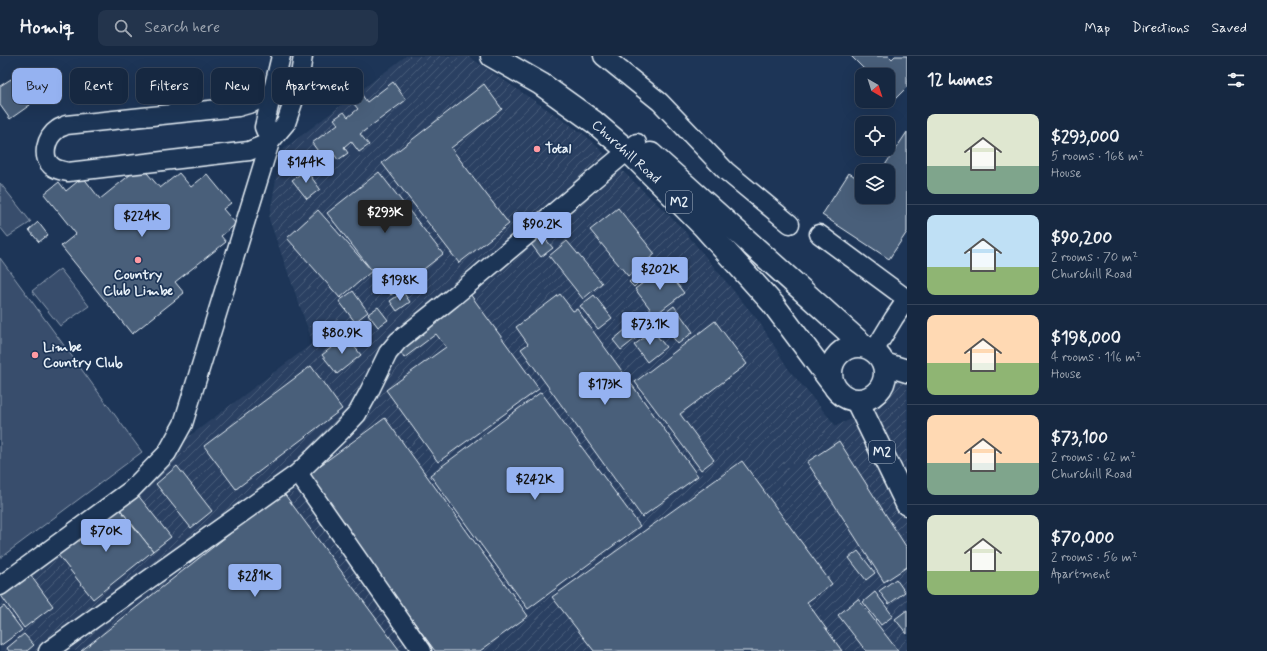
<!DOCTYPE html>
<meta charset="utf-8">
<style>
body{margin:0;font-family:Mynerve,sans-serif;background:#23344c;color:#f1f3f6;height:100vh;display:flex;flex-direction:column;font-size:15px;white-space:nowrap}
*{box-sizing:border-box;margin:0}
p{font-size:13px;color:#9ea6b1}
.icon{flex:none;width:22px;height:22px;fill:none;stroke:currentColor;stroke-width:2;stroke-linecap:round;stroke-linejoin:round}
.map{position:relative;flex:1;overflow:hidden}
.side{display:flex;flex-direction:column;background:#162841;width:360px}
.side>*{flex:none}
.guide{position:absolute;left:12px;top:12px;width:380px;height:36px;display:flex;gap:8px}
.needle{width:26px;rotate:141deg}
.tools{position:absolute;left:855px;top:12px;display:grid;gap:8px}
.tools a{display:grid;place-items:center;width:40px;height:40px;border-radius:8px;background:#162841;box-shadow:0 4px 16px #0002,0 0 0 1px #35445a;font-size:20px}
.price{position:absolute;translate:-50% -34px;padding:0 9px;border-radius:4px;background:#95b2f1;color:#111;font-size:13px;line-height:26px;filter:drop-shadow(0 1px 2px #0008)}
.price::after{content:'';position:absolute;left:50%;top:24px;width:12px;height:9px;margin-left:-6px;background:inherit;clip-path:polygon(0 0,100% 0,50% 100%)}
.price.current{background:#222;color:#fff}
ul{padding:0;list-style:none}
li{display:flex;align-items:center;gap:12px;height:100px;padding:0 20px}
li+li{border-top:1px solid #35445a}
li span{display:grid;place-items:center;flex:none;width:112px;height:80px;border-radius:8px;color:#555}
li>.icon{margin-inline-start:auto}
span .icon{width:48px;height:48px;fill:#fffc;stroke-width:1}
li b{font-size:17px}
h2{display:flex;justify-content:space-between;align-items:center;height:48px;padding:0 20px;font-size:17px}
.chip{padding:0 14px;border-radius:8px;background:#162841;box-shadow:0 4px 16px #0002,0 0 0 1px #35445a;font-size:14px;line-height:36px}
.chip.current{background:#95b2f1;color:#111}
header{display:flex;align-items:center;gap:24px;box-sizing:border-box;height:56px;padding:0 20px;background:#162841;border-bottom:1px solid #35445a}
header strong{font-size:19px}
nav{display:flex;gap:22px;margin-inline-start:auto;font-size:14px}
.search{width:280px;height:36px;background:#23344c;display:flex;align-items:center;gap:10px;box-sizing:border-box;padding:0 14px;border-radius:8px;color:#9ea6b1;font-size:15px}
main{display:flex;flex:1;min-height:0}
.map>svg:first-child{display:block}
</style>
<header>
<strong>Homiq</strong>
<div class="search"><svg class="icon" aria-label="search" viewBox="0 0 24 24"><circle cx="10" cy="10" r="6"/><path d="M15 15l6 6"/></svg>Search here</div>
<nav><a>Map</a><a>Directions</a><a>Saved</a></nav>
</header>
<main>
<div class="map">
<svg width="907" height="595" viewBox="0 0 907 595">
<defs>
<pattern id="industrial-furrows" width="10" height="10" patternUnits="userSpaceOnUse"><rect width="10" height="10" fill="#2a4162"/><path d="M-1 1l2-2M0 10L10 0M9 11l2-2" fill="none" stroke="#495d79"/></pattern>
</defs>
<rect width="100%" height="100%" fill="#1d3557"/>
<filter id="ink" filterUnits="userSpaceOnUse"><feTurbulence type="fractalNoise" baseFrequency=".025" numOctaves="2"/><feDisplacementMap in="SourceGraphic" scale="8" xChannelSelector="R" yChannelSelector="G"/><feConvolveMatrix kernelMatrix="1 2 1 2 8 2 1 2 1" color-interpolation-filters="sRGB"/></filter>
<g filter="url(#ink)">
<!-- industrial -->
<polygon fill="url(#industrial-furrows)" points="406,0 468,0 585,79 681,171 760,267 789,314 836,370 886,347 907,304 907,595 0,595 0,523 313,287 269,163 281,95"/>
<!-- green -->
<g fill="#374d6c" stroke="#909fb2">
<polygon points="0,127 31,166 8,181 0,171"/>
<polygon points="0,202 142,396 0,502"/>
<polygon points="60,213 89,250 60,270 32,235"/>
</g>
<!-- building -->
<g fill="#495e7a" stroke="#e8f1f8">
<polygon points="851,0 889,0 892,3 895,0 907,0 907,31 895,43 888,36 888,19 870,19"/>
<polygon points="11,23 30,49 10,63 0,49 0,30"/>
<polygon points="393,26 406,44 360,78 369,89 359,96 351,85 344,91 348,97 338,104 334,98 325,105 312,87 338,68 334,63 344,56 348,61 358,53 349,42 359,35 367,46"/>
<polygon points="484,28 502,53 451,92 509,168 459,207 382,107"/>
<polygon points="907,76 907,176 889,203 822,159 849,117 862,125 862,141 888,141 888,115 881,115"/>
<polygon points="141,110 160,132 179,117 191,131 207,118 231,147 223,153 236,168 221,180 226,186 175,226 184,237 132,278 61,190 76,178 44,138 59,126 66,135 83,121 100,143"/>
<polygon points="306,114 320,133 307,143 292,124"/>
<polygon points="379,116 443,198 391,239 327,157"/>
<polygon points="618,152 655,198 628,220 590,174"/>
<polygon points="318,154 372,215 340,242 287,182"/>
<polygon points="38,166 48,179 39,186 29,174"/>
<polygon points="542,179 553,192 541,201 531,188"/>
<polygon points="567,185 602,227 583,243 549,200"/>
<polygon points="655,205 661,212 657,216 651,209"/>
<polygon points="649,210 654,217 641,228 636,222"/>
<polygon points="664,211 684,237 655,259 635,233"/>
<polygon points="634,222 638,227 634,231 629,226"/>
<polygon points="353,235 368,256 355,266 339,245"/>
<polygon points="403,236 410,246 397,255 390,245"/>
<polygon points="470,238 539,333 438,406 386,334 446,291 436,278 404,302 397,291"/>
<polygon points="560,238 573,255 577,253 698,420 642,461 521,293 528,288 516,271"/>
<polygon points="594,239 612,262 598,273 580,250"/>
<polygon points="674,250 693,276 678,288 658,262"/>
<polygon points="378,251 388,264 378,271 368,258"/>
<polygon points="645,257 654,268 621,294 613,284"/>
<polygon points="715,265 747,308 680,358 714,404 701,414 635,326"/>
<polygon points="653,275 666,291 647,306 634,289"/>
<polygon points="346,280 361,299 337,318 322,299"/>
<polygon points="311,310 342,353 236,433 204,390"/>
<polygon points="541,336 640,470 528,553 430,419"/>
<polygon points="385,362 528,560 480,595 435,595 307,419"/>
<polygon points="839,385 907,492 907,511 884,526 807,406"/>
<polygon points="742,405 832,528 807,546 842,595 594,595 552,541"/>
<polygon points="177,410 212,455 191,472 156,428"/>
<polygon points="283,436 400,595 81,595"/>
<polygon points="137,438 171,481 153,495 119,452"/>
<polygon points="119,452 153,495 93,543 58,499"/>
<polygon points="858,495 875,517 866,524 849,502"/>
<polygon points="28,516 53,550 24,572 0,538"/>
<polygon points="896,523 905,536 889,548 879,535"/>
<polygon points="875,536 893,560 881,569 863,546"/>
<polygon points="858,543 898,595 866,595 838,559"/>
<polygon points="4,550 22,574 0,590 0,553"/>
<polygon points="907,554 907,578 895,563"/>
<polygon points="24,578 34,589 27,595 9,595 7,592"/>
</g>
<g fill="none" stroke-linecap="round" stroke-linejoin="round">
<defs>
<g id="minor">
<polyline points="603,0 660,46 726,115 790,168"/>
<path d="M270,86L249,95L68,116C64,115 57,114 53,111C40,102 46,81 58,73C60,71 64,71 66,69L238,51L252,47L272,36"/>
<polyline points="270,86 264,71 281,0"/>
<polyline points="819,178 907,243"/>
<polyline points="874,295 894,262 907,243"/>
<polyline points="298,417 422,595"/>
<polyline points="0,530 131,434 167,397 183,368 270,86 286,67 298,32 303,0"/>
<polyline points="48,595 298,417 340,376 357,358 368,338 388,297 398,285 452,242 637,87"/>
</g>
<g id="highway">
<polyline points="492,0 541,28 594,66 628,95 703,170 773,248 832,327"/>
<polyline points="651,98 864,290"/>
<circle cx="858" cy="317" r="27"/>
<polyline points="884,308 907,315"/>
<polyline points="857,345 907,448"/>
</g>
</defs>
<!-- minor casing -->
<use href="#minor" stroke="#e8f1f8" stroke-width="21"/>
<!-- highway casing -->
<use href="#highway" stroke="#e8f1f8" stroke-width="25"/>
<!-- minor -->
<use href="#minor" stroke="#1d3557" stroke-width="18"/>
<!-- highway -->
<use href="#highway" stroke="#1d3557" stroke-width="22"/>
</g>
</g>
<!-- markers -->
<g fill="#ff9aa2" stroke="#1d3557" stroke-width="1.5">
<circle cx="537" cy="93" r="4"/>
<circle cx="138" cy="204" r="4"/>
<circle cx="35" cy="299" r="4"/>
</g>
<g text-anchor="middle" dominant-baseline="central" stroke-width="3.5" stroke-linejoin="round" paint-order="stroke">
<!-- shield labels -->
<g fill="#1d3557" stroke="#abb9c8" stroke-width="1">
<rect x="666" y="135" width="26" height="22" rx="3"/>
<rect x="869" y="385" width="26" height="22" rx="3"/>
</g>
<g font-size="13" font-weight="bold" fill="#e8f1f8">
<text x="679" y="146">M2</text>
<text x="882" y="396">M2</text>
</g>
<!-- poi labels -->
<g font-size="14" font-weight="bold" fill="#e8f1f8" stroke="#1d3557" text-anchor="start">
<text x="545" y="93">Total</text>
<text x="138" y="219" text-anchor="middle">Country<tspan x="138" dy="16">Club Limbe</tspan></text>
<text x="43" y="291">Limbe<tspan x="43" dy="16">Country Club</tspan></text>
</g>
<!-- street labels -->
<g font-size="14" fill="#e8f1f8" stroke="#1d3557">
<text transform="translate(626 96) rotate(42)">Churchill Road</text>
</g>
</g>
</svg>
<div class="tools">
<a><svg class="needle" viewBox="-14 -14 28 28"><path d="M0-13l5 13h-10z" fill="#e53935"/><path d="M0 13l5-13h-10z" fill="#9ea6b1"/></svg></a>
<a><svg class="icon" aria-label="locate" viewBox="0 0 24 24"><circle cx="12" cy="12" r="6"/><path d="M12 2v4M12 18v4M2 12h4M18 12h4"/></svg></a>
<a><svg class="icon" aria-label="layers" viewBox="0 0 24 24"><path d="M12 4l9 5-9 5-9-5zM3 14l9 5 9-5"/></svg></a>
</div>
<b class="price" style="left:306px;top:128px">$144K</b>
<b class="price current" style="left:385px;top:178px">$293K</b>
<b class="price" style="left:142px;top:182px">$224K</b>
<b class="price" style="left:542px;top:190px">$90.2K</b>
<b class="price" style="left:660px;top:235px">$202K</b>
<b class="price" style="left:400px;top:246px">$198K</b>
<b class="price" style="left:650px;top:290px">$73.1K</b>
<b class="price" style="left:342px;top:299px">$80.9K</b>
<b class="price" style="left:605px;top:350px">$173K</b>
<b class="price" style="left:535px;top:445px">$242K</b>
<b class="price" style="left:106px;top:497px">$70K</b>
<b class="price" style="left:255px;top:542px">$281K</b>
<div class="guide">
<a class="chip current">Buy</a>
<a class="chip">Rent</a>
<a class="chip">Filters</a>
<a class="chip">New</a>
<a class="chip">Apartment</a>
</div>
</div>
<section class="side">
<h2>12 homes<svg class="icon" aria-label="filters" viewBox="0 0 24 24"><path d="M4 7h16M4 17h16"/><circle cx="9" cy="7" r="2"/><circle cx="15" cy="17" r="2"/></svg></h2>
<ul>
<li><span style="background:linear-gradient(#dfe7d0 65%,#7fa58c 0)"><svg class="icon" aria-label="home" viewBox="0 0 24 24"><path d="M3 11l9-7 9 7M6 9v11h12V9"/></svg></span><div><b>$293,000</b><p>5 rooms · 168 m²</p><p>House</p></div></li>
<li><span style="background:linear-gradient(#bfe0f5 65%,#8fb573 0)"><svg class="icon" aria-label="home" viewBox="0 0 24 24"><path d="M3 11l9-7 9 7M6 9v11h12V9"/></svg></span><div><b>$90,200</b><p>2 rooms · 70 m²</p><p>Churchill Road</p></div></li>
<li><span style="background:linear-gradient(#ffd9b3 60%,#8fb573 0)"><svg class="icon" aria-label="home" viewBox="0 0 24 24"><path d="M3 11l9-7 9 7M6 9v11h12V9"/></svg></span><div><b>$198,000</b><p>4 rooms · 116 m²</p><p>House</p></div></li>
<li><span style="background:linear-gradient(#ffd9b3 60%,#7fa58c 0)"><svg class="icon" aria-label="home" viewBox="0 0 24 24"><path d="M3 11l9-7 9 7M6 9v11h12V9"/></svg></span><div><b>$73,100</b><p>2 rooms · 62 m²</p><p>Churchill Road</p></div></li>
<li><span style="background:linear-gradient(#dfe7d0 70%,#8fb573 0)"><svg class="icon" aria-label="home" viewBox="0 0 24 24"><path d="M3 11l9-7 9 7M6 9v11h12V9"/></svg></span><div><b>$70,000</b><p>2 rooms · 56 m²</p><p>Apartment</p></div></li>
</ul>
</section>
</main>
